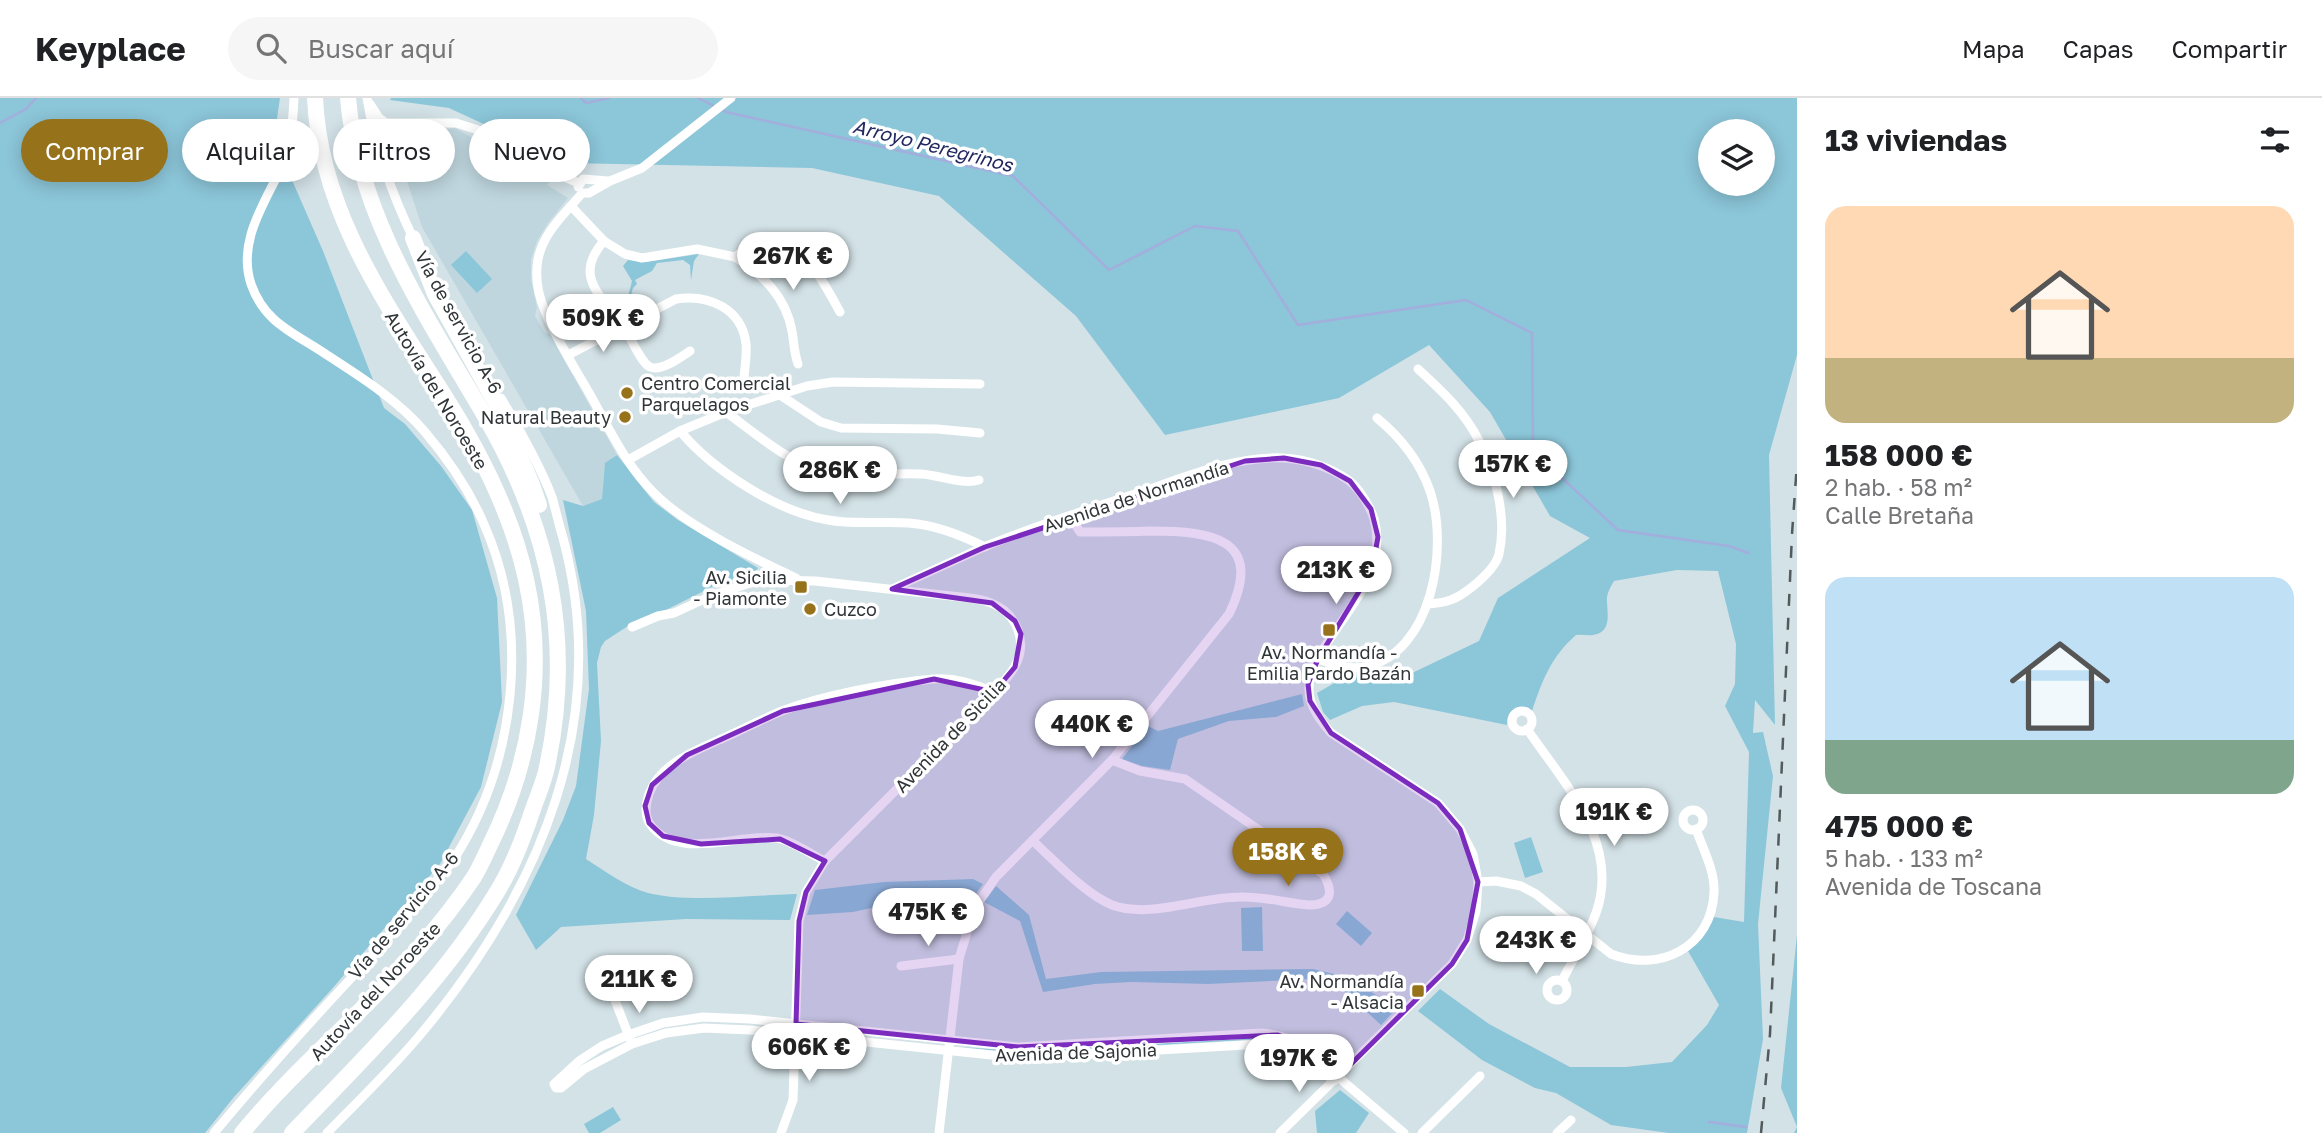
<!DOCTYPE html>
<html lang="es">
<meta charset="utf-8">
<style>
body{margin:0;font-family:"Golos Text",sans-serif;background:#f6f6f6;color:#202124;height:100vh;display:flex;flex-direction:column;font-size:26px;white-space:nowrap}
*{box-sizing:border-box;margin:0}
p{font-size:23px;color:#757577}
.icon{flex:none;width:38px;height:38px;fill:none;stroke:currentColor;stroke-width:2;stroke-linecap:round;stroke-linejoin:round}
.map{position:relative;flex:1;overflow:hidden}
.drawer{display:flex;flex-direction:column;background:#fff;width:525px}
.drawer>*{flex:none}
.banner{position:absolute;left:21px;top:21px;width:665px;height:63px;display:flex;gap:14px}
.controls{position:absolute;left:1698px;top:21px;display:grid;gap:14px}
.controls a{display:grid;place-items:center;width:77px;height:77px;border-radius:50%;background:#fff;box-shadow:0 4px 18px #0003;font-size:35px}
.price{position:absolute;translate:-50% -60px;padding:0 16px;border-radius:24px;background:#fff;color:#222;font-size:23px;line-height:46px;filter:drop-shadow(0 2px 4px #0008)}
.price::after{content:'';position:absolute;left:50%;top:42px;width:21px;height:16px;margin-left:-10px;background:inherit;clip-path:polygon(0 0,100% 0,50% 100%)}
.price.selected{background:#96721b;color:#fff}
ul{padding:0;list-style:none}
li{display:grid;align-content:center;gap:14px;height:371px;padding:0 28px}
li span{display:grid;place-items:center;height:217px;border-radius:21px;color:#555}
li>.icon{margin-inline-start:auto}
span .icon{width:126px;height:126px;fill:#fffc;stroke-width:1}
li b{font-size:30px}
h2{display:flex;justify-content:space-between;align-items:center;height:84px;padding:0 28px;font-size:30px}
.chip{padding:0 24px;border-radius:32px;background:#fff;box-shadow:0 4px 18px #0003;font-size:24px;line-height:63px}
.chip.selected{background:#96721b;color:#fff}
header{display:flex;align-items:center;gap:42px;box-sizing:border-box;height:98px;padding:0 35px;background:#fff;border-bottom:2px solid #e0e0e0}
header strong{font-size:33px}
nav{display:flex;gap:38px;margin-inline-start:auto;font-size:24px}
.search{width:490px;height:63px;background:#f6f6f6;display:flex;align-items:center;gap:18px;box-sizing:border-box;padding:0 24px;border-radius:38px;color:#757577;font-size:26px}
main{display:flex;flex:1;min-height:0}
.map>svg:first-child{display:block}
</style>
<header>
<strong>Keyplace</strong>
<div class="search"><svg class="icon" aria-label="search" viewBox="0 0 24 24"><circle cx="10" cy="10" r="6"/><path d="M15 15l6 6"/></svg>Buscar aquí</div>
<nav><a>Mapa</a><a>Capas</a><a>Compartir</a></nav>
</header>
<main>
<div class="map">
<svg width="1797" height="1035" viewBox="0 0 1797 1035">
<rect width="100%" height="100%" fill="#d3e2e7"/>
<!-- built -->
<polygon fill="#bfd6de" points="455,30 550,83 547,87 568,100 548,125 537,143 531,162 531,181 537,209 535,218 545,235 550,236 617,357 605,366 602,401 583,408 422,129 392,37"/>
<!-- green -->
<g fill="#8cc6d9" fill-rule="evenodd">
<polygon points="0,0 280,0 274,41 323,153 384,310 405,326 441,368 472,412 497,500 502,604 481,689 440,766 331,892 234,999 205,1035 0,1035"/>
<path d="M391,0H1797V257L1769,357L1775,627L1755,602L1753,635L1763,634L1773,678L1758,826L1763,941L1747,1035H1669L1611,1027L1556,995L1535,990L1482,962L1418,913L1440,891L1489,926L1570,969H1626L1672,964L1707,927L1719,907L1688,853L1704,837L1714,819L1744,824L1749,654L1725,608L1735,586L1736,546L1718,473L1677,472L1614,483C1611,488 1608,493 1607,499C1606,512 1614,534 1593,537C1587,538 1582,536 1576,537C1551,559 1542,583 1532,613C1519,605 1506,612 1507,627L1394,604L1362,608L1330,622L1323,614L1317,595L1350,576H1410L1479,543L1498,500L1590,440L1550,418L1490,314L1429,247L1339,300L1165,337L1076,218L939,98L812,70L568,65L449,10L390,2ZM1710,33H1762V86H1710Z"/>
<polygon points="466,153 492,181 477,195 451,167"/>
<polygon points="699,156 694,163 691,182 690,167 683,162 657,165 652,173 635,182 637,186 633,190 631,197 640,215 636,217 635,215 628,215 627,217 617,214 612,208 628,199 632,183 623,168 628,162 646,164"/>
<path d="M617,357L654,404L678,422L758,470L755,474L714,488L662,514L631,526L605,543L601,549L597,565L601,643L594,717L586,761C605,773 626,789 648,795C687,805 755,797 797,796L790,822L686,821L561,829L536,852L516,817L563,722L576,688L589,591L586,513L563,402L583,408L602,401L605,365Z"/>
<polygon points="1302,596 1304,608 1276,619 1229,623 1178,641 1170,672 1142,668 1122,661 1148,628 1158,633"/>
<polygon points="1531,739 1543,774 1525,780 1514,745"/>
<polygon points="973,781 983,786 970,804 945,794 853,814 807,817 815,792 884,784"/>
<polygon points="996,788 1029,817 1046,881 1101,874 1313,871 1347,879 1397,910 1381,927 1341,890 1311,881 1208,886 1131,884 1095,886 1043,894 1020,823 984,804"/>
<polygon points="1262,809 1263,853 1242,853 1241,810"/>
<polygon points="1347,813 1372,835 1361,848 1336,826"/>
<polygon points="1797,837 1797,1035 1794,1035 1797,1029 1781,990"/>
<path d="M1262,940C1288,941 1314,953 1331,973C1303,956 1299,944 1262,941L1018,955L960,949L1018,953Z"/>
<polygon points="1340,992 1369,1015 1356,1035 1317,1035 1315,1013"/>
<polygon points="613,1009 621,1022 600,1035 589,1035 584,1026"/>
</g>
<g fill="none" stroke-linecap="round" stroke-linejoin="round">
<!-- stream -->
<g stroke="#a3aedd" stroke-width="2.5">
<polyline points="581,0 586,5 609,0"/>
<polyline points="698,0 726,14 1013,78 1109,172 1195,128 1238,133 1298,227 1466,202 1532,235 1533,353 1618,432 1729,448 1748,455"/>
<polyline points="0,25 26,11 36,0"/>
<polyline points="1709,1024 1746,1029"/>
</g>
<!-- street -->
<g stroke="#fff" stroke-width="9">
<path d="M367,0C375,49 393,99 415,144"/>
<polyline points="370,6 379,20 386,25 456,25 478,32 557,76 579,85"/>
<path d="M379,51C382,39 385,32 397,27"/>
<polyline points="578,89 583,81 608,83"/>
<path d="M582,95C565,116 544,133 538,161C535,178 538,197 545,213C556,241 573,267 588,293C608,328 626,368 655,396C688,429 753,460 796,480"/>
<polyline points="582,95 589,95 610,83 642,70 731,0"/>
<path d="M571,108L604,143L625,156L642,160L697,151L735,159C742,154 750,147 758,144C798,130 825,187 840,214"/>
<path d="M604,143C572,179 602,198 623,228C630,237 640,264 650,269C661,274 681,259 690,253"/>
<path d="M735,159C763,177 786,199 792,233C794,244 794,255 798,266"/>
<path d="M568,257L676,201C708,196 742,210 746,246C747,257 745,268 744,279"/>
<path d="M1418,271C1442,293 1466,315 1480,345C1496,376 1507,421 1499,456C1496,469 1482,481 1472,489C1457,501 1447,505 1428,506"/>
<polyline points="780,297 821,324 841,330 937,331 980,335"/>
<path d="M726,314C755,335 787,364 823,373C854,381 889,374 921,376C940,377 961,387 979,382"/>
<path d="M680,333C713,372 777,414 828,422C855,427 883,423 909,425C936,427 961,437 985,449"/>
<polyline points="628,362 680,333 726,314 807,288 833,284 980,286"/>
<path d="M892,491C923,477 953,463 984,449C1036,427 1091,411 1144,393C1188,378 1236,358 1283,360C1305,361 1330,369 1348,382C1359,390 1370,408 1374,421C1395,497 1293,550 1311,604C1315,616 1323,626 1331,635L1438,705L1460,731L1473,756L1478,784L1476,813L1467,842L1452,866L1280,1035"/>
<path d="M632,529L658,518L674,515L711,498L750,485L769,482L815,483L970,500C977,501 985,502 991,505C1017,515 1028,544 1015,568C1010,578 1001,586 994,594L825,763L806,794L799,823L793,1002L781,1035"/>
<path d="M1318,561C1333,566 1348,572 1364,569C1433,556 1449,448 1430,393C1420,364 1400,339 1377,320"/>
<circle cx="1522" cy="623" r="10"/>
<path d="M1527,631C1564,685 1621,745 1596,815C1587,839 1573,861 1562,883"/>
<circle cx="1693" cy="722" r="10"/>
<path d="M1033,743C1055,763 1085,796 1112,807C1150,821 1199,799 1240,799C1262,798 1286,805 1309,807C1332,807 1334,794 1323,776L1185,681L1140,673L1112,662"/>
<path d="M825,763C810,756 793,743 777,740C739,735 677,764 650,726C644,717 646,705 649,696C660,666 693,654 719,642C740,633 760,622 782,613C824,597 888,585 933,581C955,579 974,586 994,594"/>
<path d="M1478,784L1496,783L1521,788L1536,796L1611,856C1659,875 1712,850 1714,794C1715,773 1703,751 1696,731"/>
<polyline points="901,868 959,861"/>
<circle cx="606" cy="878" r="7"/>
<circle cx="1557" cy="892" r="10"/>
<polyline points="608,884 630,941"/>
<polyline points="1338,979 1404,1035"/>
<path d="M1334,983C1312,964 1293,949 1263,946L1020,960L750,932L704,930L666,935L632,946L584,971L561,990H556L554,986L579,963L602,948L628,937L663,925L703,919L750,921L1018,949L1262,935C1296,938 1317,954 1342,975"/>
<path d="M214,1035C260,980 307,927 356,875C380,849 403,822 426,795C435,783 446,773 454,761C517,663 531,530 483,424C469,392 448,361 425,334C399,303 361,279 327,257C295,235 265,226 251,186C237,143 265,105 282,68C291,47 293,23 294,0"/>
<path d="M327,1035C360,1001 395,968 425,931C541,790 612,623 563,440C559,427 556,413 552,399C539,365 520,332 501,300"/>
<path d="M939,1035L959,861L974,811L996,779L1112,662L1229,516C1266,440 1211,433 1150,433C1127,434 1103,434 1080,434L1070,418"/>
<polyline points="1422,1035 1480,978"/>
<polyline points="1557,1035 1571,1022"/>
</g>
<!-- highway -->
<g stroke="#fff" stroke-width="16">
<polyline points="413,140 435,196 498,309 531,384 539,407"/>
<path d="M242,1035C296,969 364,915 419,850C438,828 458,803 474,779C480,769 485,758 490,747C531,664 546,572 526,481C512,416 479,352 444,297C385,204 320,113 315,0"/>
<path d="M292,1035C365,959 442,885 497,794C512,770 523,741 532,714C537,699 544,684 547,669C574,543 550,431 486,320C428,220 358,119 348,0"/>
</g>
<!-- rail -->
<polyline stroke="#525a5c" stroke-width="2.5" stroke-dasharray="12 12" stroke-linecap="butt" points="1761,1035 1770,936 1792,436 1797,365"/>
</g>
<!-- marked area -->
<path fill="#7b2cbf" fill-opacity="0.2" stroke="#7b2cbf" stroke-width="5" stroke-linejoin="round" d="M1284,360L1321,367L1350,383L1371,411L1378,439L1372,472L1318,561L1308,586L1310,603L1331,635L1438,705L1460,731L1478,784L1467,842L1452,866L1342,975L1312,950L1278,937L1018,949L796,926L799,823L806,794L825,763L780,741L701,746L663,738L649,725L645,708L652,687L687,657L783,613L934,581L994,594L1015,569L1021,536L1015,523L992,505L892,491L985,449L1245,363Z"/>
<!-- markers -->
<g fill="#96721b" stroke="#fff" stroke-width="2.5">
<circle cx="627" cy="295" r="7"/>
<circle cx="625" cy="319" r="7"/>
<rect x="794" y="482" width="14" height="14" rx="3.5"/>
<circle cx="810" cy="511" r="7"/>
<rect x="1322" y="525" width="14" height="14" rx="3.5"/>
<rect x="1411" y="886" width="14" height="14" rx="3.5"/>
</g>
<g text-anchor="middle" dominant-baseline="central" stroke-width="7" stroke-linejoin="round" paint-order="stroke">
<!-- street labels -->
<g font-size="18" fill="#303638" stroke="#fff">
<text transform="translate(459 224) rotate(61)">Vía de servicio A-6</text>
<text transform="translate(437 292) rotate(59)">Autovía del Noroeste</text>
<text transform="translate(1136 398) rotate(-18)">Avenida de Normandía</text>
<text transform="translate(950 637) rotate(-46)">Avenida de Sicilia</text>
<text transform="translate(403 817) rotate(-50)">Vía de servicio A-6</text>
<text transform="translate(375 893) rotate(-47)">Autovía del Noroeste</text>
<text transform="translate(1076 954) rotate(-2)">Avenida de Sajonia</text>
</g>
<!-- poi labels -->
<g font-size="18" fill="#303638" stroke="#fff" text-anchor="end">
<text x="641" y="285" text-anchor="start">Centro Comercial<tspan x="641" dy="21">Parquelagos</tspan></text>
<text x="611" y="319">Natural Beauty</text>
<text x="787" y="479">Av. Sicilia<tspan x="787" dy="21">- Piamonte</tspan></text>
<text x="824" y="511" text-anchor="start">Cuzco</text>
<text x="1329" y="554" text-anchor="middle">Av. Normandía -<tspan x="1329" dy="21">Emilia Pardo Bazán</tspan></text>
<text x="1404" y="883">Av. Normandía<tspan x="1404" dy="21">- Alsacia</tspan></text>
</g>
<!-- water labels -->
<g font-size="19" font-style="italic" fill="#21285f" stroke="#fff">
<text transform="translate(933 47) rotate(14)">Arroyo Peregrinos</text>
</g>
</g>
</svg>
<div class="controls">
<a><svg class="icon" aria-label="layers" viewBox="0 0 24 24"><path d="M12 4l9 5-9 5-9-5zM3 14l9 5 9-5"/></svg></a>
</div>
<b class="price" style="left:793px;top:194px">267K €</b>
<b class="price" style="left:603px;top:256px">509K €</b>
<b class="price" style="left:1513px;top:402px">157K €</b>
<b class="price" style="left:840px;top:408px">286K €</b>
<b class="price" style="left:1336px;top:508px">213K €</b>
<b class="price" style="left:1092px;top:662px">440K €</b>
<b class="price" style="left:1614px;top:750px">191K €</b>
<b class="price selected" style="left:1288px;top:790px">158K €</b>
<b class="price" style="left:928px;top:850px">475K €</b>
<b class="price" style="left:1536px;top:878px">243K €</b>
<b class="price" style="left:639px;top:917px">211K €</b>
<b class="price" style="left:809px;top:985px">606K €</b>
<b class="price" style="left:1299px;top:996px">197K €</b>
<div class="banner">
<a class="chip selected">Comprar</a>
<a class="chip">Alquilar</a>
<a class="chip">Filtros</a>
<a class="chip">Nuevo</a>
</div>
</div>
<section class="drawer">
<h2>13 viviendas<svg class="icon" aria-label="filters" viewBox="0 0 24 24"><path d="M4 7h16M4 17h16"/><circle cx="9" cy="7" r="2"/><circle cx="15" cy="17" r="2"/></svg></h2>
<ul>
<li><span style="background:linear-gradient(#ffd9b3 70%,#c2b280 0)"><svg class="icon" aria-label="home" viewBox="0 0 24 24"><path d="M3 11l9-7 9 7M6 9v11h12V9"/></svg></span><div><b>158 000 €</b><p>2 hab. · 58 m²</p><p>Calle Bretaña</p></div></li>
<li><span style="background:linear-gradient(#bfe0f5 75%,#7fa58c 0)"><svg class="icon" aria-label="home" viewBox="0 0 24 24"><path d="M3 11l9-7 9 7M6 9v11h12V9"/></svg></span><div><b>475 000 €</b><p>5 hab. · 133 m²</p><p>Avenida de Toscana</p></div></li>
</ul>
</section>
</main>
